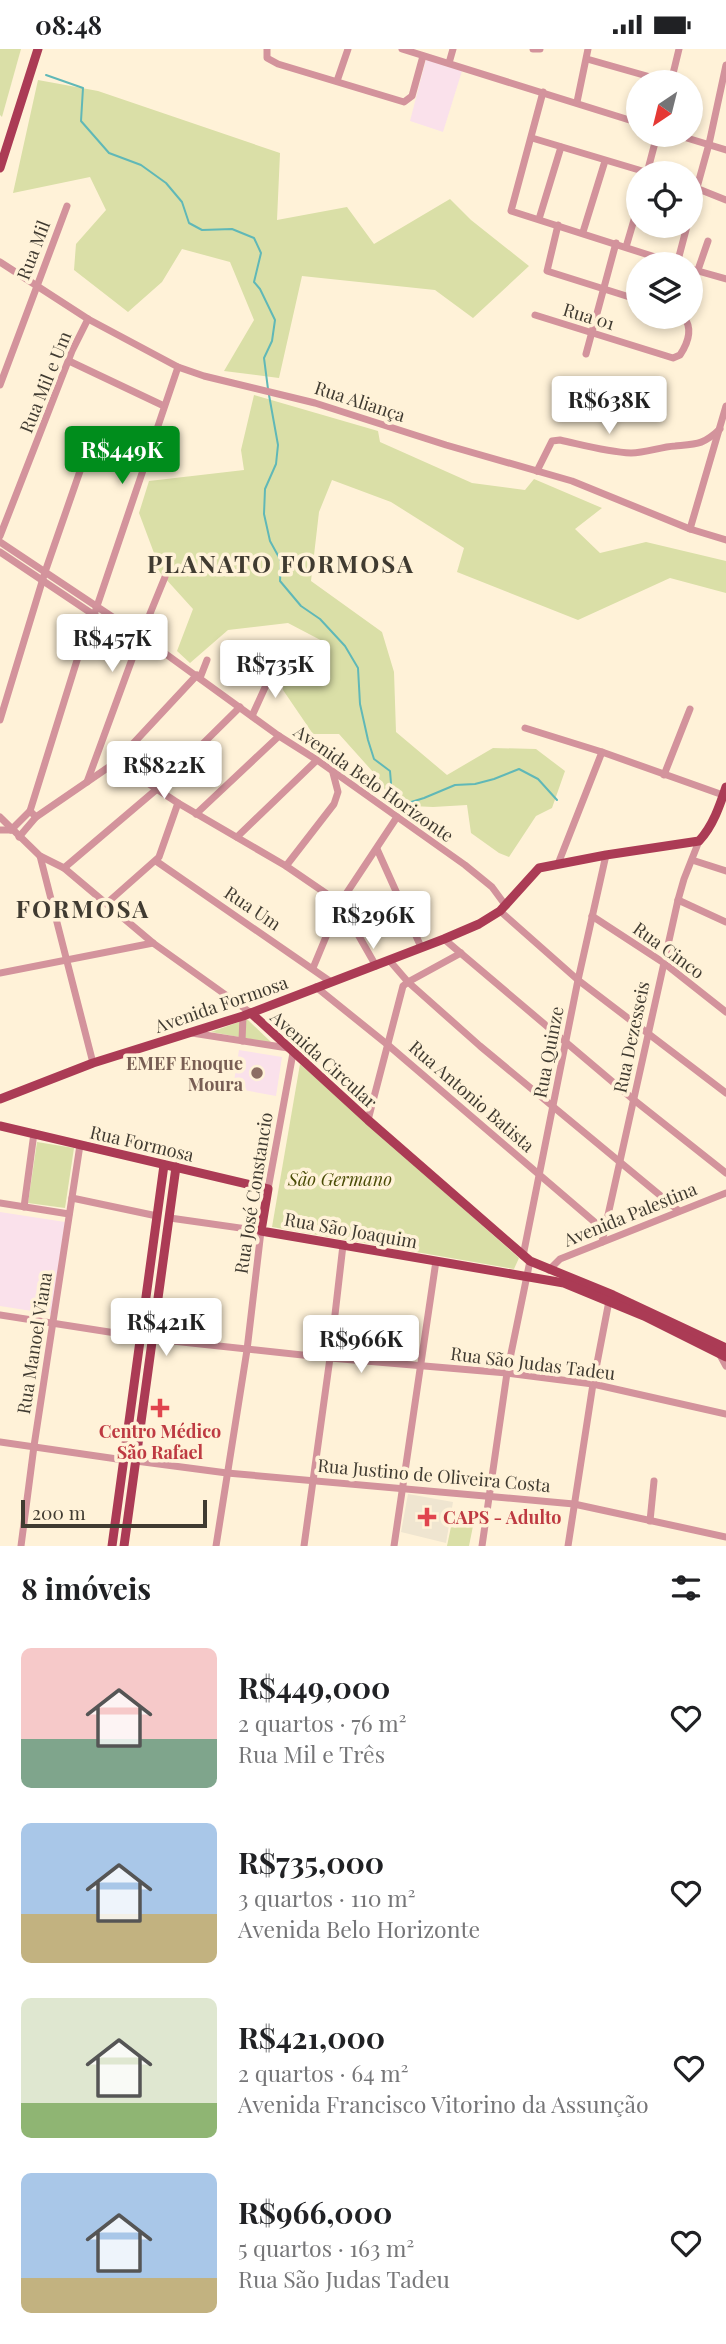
<!DOCTYPE html>
<html lang="pt">
<meta charset="utf-8">
<style>
body{margin:0;font-family:"Playfair Display",serif;background:#f2f2f2;color:#202124;height:100vh;display:flex;flex-direction:column;font-size:26px;white-space:nowrap}
*{box-sizing:border-box;margin:0}
p{font-size:23px;color:#757577}
.icon{flex:none;width:38px;height:38px;fill:none;stroke:currentColor;stroke-width:2;stroke-linecap:round;stroke-linejoin:round}
.map{position:relative;height:1497px;overflow:hidden}
.sheet{display:flex;flex-direction:column;background:#fff;flex:1}
.sheet>*{flex:none}
.needle{width:46px;rotate:215deg}
.buttons{position:absolute;left:626px;top:21px;display:grid;gap:14px}
.buttons a{display:grid;place-items:center;width:77px;height:77px;border-radius:50%;background:#fff;box-shadow:0 4px 10px #0003;font-size:35px}
.scale{position:absolute;left:21px;bottom:18px;width:186px;box-sizing:border-box;padding-left:7px;border:4px solid #403b31;border-top:0;font-size:19px;line-height:24px;white-space:nowrap;color:#403b31;-webkit-text-stroke:5px #fff2d8;paint-order:stroke}
.price{position:absolute;translate:-50% -60px;padding:0 16px;border-radius:7px;background:#fff;color:#222;font-size:23px;line-height:46px;filter:drop-shadow(0 2px 4px #0008)}
.price::after{content:'';position:absolute;left:50%;top:42px;width:21px;height:16px;margin-left:-10px;background:inherit;clip-path:polygon(0 0,100% 0,50% 100%)}
.price.current{background:#008d1c;color:#fff}
ul{padding:0;list-style:none}
li{display:flex;align-items:center;gap:21px;height:175px;padding:0 21px}
li span{display:grid;place-items:center;flex:none;width:196px;height:140px;border-radius:10px;color:#555}
li>.icon{margin-inline-start:auto}
span .icon{width:84px;height:84px;fill:#fffc;stroke-width:1}
li b{font-size:30px}
h2{display:flex;justify-content:space-between;align-items:center;height:84px;padding:0 21px;font-size:30px}
.status{display:flex;justify-content:space-between;align-items:center;height:49px;padding:0 35px;background:#fff;direction:ltr}
.status svg{height:19px;fill:currentColor}
.map>svg:first-child{display:block}
</style>
<div class="status"><b>08:48</b><svg viewBox="0 0 49 12"><path d="M0 12V9h3v3zM5 12V6h3v6zM10 12V3h3v9zM15 12V0h3v12zM26 1h20v11H26zM47 4h2v5h-2z"/></svg></div>
<div class="map">
<svg width="726" height="1497" viewBox="0 0 726 1497">
<rect width="100%" height="100%" fill="#fff2d8"/>
<!-- education -->
<g fill="#fae1eb">
<polygon points="426,10 462,22 443,83 410,72"/>
<polygon points="239,1001 282,1008 276,1047 233,1039"/>
<polygon points="0,1163 65,1173 51,1265 0,1257"/>
</g>
<!-- medical -->
<polygon fill="#efe5d0" points="408,1445 453,1453 446,1494 401,1483"/>
<!-- green -->
<g fill="#dadfa7">
<polygon points="0,0 21,0 2,68 0,66"/>
<polygon points="38,31 98,42 280,104 277,171 347,158 374,195 450,150 471,171 529,217 473,269 435,241 302,227 279,329 224,322 254,271 230,213 182,200 162,233 128,263 74,221 76,195 106,161 90,128 13,144"/>
<polygon points="254,346 378,382 380,393 472,434 525,441 534,430 602,459 575,480 600,504 646,493 726,512 726,544 670,529 578,571 457,523 464,499 391,453 332,431 319,463 311,532 382,583 394,623 396,683 447,726 493,699 536,700 565,722 552,759 536,767 509,808 499,804 471,784 467,756 433,758 390,756 382,733 339,685 313,685 283,641 284,616 323,612 330,596 288,574 228,581 190,614 177,602 193,560 154,517 154,504 139,464 149,432 244,421 241,401"/>
<polygon points="247,970 272,994 211,983"/>
<polygon points="300,1015 519,1209 514,1220 272,1178"/>
<polygon points="37,1093 74,1099 65,1159 28,1154"/>
<polygon points="453,1468 474,1472 469,1497 447,1497"/>
</g>
<g fill="none" stroke-linecap="round" stroke-linejoin="round">
<!-- stream -->
<g stroke="#60b8b7" stroke-width="2">
<polyline points="46,26 83,39 81,72 109,104 141,116 166,134 182,153 189,174 202,181 232,180 254,189 261,204 254,233 260,240 275,271 272,292 264,309 268,340"/>
<polyline points="269,346 278,396 276,415 265,440 264,465 270,492 281,512 280,532 301,557 320,570 345,597 358,619 360,655 368,691 374,710 390,722 391,734 388,747 396,754 408,754 424,749 455,736 475,735 494,730 519,720 538,730 557,751"/>
</g>
<!-- minor -->
<g stroke="#d3939c" stroke-width="7">
<polyline points="267,0 267,9 278,15 404,53 412,47 423,7"/>
<polyline points="402,0 639,74"/>
<polyline points="533,0 540,0"/>
<polyline points="587,10 668,33"/>
<polyline points="449,14 453,0"/>
<polyline points="337,32 348,0"/>
<polyline points="671,33 679,0"/>
<polyline points="543,43 511,162 677,215"/>
<polyline points="577,53 588,0"/>
<polyline points="677,86 726,101"/>
<polyline points="532,89 649,124"/>
<polyline points="647,124 657,86"/>
<polyline points="691,137 726,151"/>
<polyline points="691,160 709,95 726,16"/>
<polyline points="539,170 561,98"/>
<polyline points="558,176 547,222 639,251"/>
<polyline points="583,183 605,112"/>
<polyline points="626,198 639,154"/>
<polyline points="0,213 88,270 178,318 204,327 315,354 446,396 572,432 690,480 726,491"/>
<polyline points="677,215 687,177"/>
<polyline points="691,220 726,230"/>
<polyline points="691,241 708,192"/>
<path d="M535,266L673,309L680,306C688,294 693,280 684,268"/>
<polyline points="586,305 616,194"/>
<polyline points="69,312 164,357"/>
<polyline points="0,336 67,157"/>
<path d="M537,422L552,392L560,391C583,396 607,403 631,404C646,404 660,398 675,397C697,395 703,396 720,380"/>
<polyline points="690,480 726,357"/>
<polyline points="0,487 72,302 88,270"/>
<polyline points="0,493 141,587 279,687 317,711 465,816 492,838 506,857"/>
<polyline points="0,503 94,566 142,594"/>
<polyline points="200,629 207,611"/>
<polyline points="252,667 272,623"/>
<polyline points="0,671 45,523 87,402"/>
<polyline points="525,679 602,703 723,746"/>
<polyline points="116,713 178,754 286,817 340,854 376,917"/>
<polyline points="664,726 690,660"/>
<polyline points="87,733 138,594 165,528"/>
<polyline points="196,765 279,687"/>
<polyline points="0,768 40,807 64,819 153,894 251,964"/>
<polyline points="36,768 30,762 88,576 94,566 178,318"/>
<polyline points="0,781 11,781"/>
<polyline points="11,781 30,762"/>
<polyline points="19,788 36,768 116,713 197,626"/>
<polyline points="237,788 317,711"/>
<polyline points="377,800 421,898"/>
<polyline points="40,807 93,1014"/>
<polyline points="692,811 726,822"/>
<polyline points="156,812 331,933"/>
<polyline points="558,815 602,703"/>
<polyline points="286,817 334,755 338,743 333,724"/>
<polyline points="64,819 157,740 240,658"/>
<polyline points="678,851 726,873"/>
<polyline points="107,854 159,808 178,754"/>
<polyline points="500,862 578,931 726,1044"/>
<polyline points="592,867 664,914 726,963"/>
<polyline points="444,890 634,1051 726,1124"/>
<polyline points="389,911 408,933 480,997 679,1162"/>
<polyline points="313,919 340,854 397,768"/>
<polyline points="0,924 153,894"/>
<polyline points="316,938 388,996 605,1182"/>
<polyline points="192,984 288,999"/>
<polyline points="242,992 243,967"/>
<polyline points="368,1071 403,937 408,933 461,904"/>
<polyline points="268,1140 293,1004"/>
<polyline points="72,1149 157,1167"/>
<polyline points="0,1154 69,1165"/>
<polyline points="24,1158 34,1084"/>
<polyline points="170,1169 261,1182 247,1301 216,1497"/>
<polyline points="602,1193 678,851 684,830 699,792"/>
<polyline points="523,1207 578,931 606,806"/>
<polyline points="549,1221 560,1210 726,1144"/>
<polyline points="0,1266 154,1290 330,1309 507,1324 593,1335 726,1365"/>
<polyline points="720,1306 726,1317"/>
<polyline points="0,1393 124,1411"/>
<polyline points="136,1412 227,1424 574,1455 726,1488"/>
<polyline points="650,1472 654,1432"/>
<polyline points="21,1497 34,1397 80,1096"/>
<polyline points="304,1497 330,1309 343,1196"/>
<polyline points="394,1497 436,1212"/>
<polyline points="482,1497 507,1324 530,1212"/>
<polyline points="568,1497 593,1335 609,1252"/>
</g>
<!-- major -->
<g stroke="#ab3b55" stroke-width="9">
<polyline points="0,119 38,0"/>
<polyline points="251,964 368,1071 530,1212 613,1246 726,1299"/>
<path d="M0,1050L93,1014L243,967L444,890L479,875L500,862L539,819L606,806L699,792C713,777 720,756 726,738"/>
<polyline points="0,1077 268,1140 261,1182 564,1234 644,1267 726,1308"/>
<polyline points="112,1497 164,1116"/>
<polyline points="124,1497 176,1118"/>
</g>
</g>
<!-- markers -->
<circle fill="#8d6e63" stroke="#fff2d8" stroke-width="2.5" cx="257" cy="1024" r="7"/>
<g fill="#e0444e" stroke="#fff2d8" stroke-width="2.5">
<path d="M156.5 1348.5h7v7h7v7h-7v7h-7v-7h-7v-7h7z"/>
<path d="M423.5 1457.5h7v7h7v7h-7v7h-7v-7h-7v-7h7z"/>
</g>
<g text-anchor="middle" dominant-baseline="central" stroke-width="7" stroke-linejoin="round" paint-order="stroke">
<!-- street labels -->
<g font-size="18" fill="#403b31" stroke="#fff2d8">
<text transform="translate(33 201) rotate(-69)">Rua Mil</text>
<text transform="translate(589 267) rotate(17)">Rua 01</text>
<text transform="translate(45 333) rotate(-68)">Rua Mil e Um</text>
<text transform="translate(360 352) rotate(18)">Rua Aliança</text>
<text transform="translate(374 734) rotate(35)">Avenida Belo Horizonte</text>
<text transform="translate(253 859) rotate(34)">Rua Um</text>
<text transform="translate(669 901) rotate(36)">Rua Cinco</text>
<text transform="translate(221 955) rotate(-19)">Avenida Formosa</text>
<text transform="translate(631 988) rotate(-78)">Rua Dezesseis</text>
<text transform="translate(548 1003) rotate(-79)">Rua Quinze</text>
<text transform="translate(324 1010) rotate(42)">Avenida Circular</text>
<text transform="translate(472 1047) rotate(41)">Rua Antonio Batista</text>
<text transform="translate(142 1094) rotate(13)">Rua Formosa</text>
<text transform="translate(253 1144) rotate(-81)">Rua José Constancio</text>
<text transform="translate(630 1165) rotate(-22)">Avenida Palestina</text>
<text transform="translate(351 1181) rotate(10)">Rua São Joaquim</text>
<text transform="translate(34 1294) rotate(-81)">Rua Manoel Viana</text>
<text transform="translate(533 1314) rotate(7)">Rua São Judas Tadeu</text>
<text transform="translate(434 1426) rotate(5)">Rua Justino de Oliveira Costa</text>
</g>
<!-- education labels -->
<g font-size="18" font-weight="bold" fill="#785e54" stroke="#fff2d8" text-anchor="end">
<text x="243" y="1014">EMEF Enoque<tspan x="243" dy="21">Moura</tspan></text>
</g>
<!-- park labels -->
<g font-size="18" font-style="italic" fill="#4a4c06" stroke="#fff2d8">
<text x="340" y="1130">São Germano</text>
</g>
<!-- health labels -->
<g font-size="18" font-weight="bold" fill="#be3a42" stroke="#fff2d8">
<text x="160" y="1382">Centro Médico<tspan x="160" dy="21">São Rafael</tspan></text>
<text x="443" y="1468" text-anchor="start">CAPS - Adulto</text>
</g>
<!-- district labels -->
<g font-size="24" font-weight="bold" letter-spacing="2" fill="#403b31" stroke="#fff2d8">
<text x="281" y="514">PLANATO FORMOSA</text>
<text x="83" y="859">FORMOSA</text>
</g>
</g>
</svg>
<div class="buttons">
<a><svg class="needle" viewBox="-14 -14 28 28"><path d="M0-13l5 13h-10z" fill="#e53935"/><path d="M0 13l5-13h-10z" fill="#757577"/></svg></a>
<a><svg class="icon" aria-label="locate" viewBox="0 0 24 24"><circle cx="12" cy="12" r="6"/><path d="M12 2v4M12 18v4M2 12h4M18 12h4"/></svg></a>
<a><svg class="icon" aria-label="layers" viewBox="0 0 24 24"><path d="M12 4l9 5-9 5-9-5zM3 14l9 5 9-5"/></svg></a>
</div>
<div class="scale">200 m</div>
<b class="price" style="left:609px;top:387px">R$638K</b>
<b class="price current" style="left:122px;top:437px">R$449K</b>
<b class="price" style="left:112px;top:625px">R$457K</b>
<b class="price" style="left:275px;top:651px">R$735K</b>
<b class="price" style="left:164px;top:752px">R$822K</b>
<b class="price" style="left:373px;top:902px">R$296K</b>
<b class="price" style="left:166px;top:1309px">R$421K</b>
<b class="price" style="left:361px;top:1326px">R$966K</b>
</div>
<section class="sheet">
<h2>8 imóveis<svg class="icon" aria-label="filters" viewBox="0 0 24 24"><path d="M4 7h16M4 17h16"/><circle cx="9" cy="7" r="2"/><circle cx="15" cy="17" r="2"/></svg></h2>
<ul>
<li><span style="background:linear-gradient(#f6c9c9 65%,#7fa58c 0)"><svg class="icon" aria-label="home" viewBox="0 0 24 24"><path d="M3 11l9-7 9 7M6 9v11h12V9"/></svg></span><div><b>R$449,000</b><p>2 quartos · 76 m²</p><p>Rua Mil e Três</p></div><svg class="icon" aria-label="heart" viewBox="0 0 24 24"><path d="M12 20l-8-8c-3-5 5-10 8-4 3-6 11-1 8 4z"/></svg></li>
<li><span style="background:linear-gradient(#a9c7e8 65%,#c2b280 0)"><svg class="icon" aria-label="home" viewBox="0 0 24 24"><path d="M3 11l9-7 9 7M6 9v11h12V9"/></svg></span><div><b>R$735,000</b><p>3 quartos · 110 m²</p><p>Avenida Belo Horizonte</p></div><svg class="icon" aria-label="heart" viewBox="0 0 24 24"><path d="M12 20l-8-8c-3-5 5-10 8-4 3-6 11-1 8 4z"/></svg></li>
<li><span style="background:linear-gradient(#dfe7d0 75%,#8fb573 0)"><svg class="icon" aria-label="home" viewBox="0 0 24 24"><path d="M3 11l9-7 9 7M6 9v11h12V9"/></svg></span><div><b>R$421,000</b><p>2 quartos · 64 m²</p><p>Avenida Francisco Vitorino da Assunção</p></div><svg class="icon" aria-label="heart" viewBox="0 0 24 24"><path d="M12 20l-8-8c-3-5 5-10 8-4 3-6 11-1 8 4z"/></svg></li>
<li><span style="background:linear-gradient(#a9c7e8 75%,#c2b280 0)"><svg class="icon" aria-label="home" viewBox="0 0 24 24"><path d="M3 11l9-7 9 7M6 9v11h12V9"/></svg></span><div><b>R$966,000</b><p>5 quartos · 163 m²</p><p>Rua São Judas Tadeu</p></div><svg class="icon" aria-label="heart" viewBox="0 0 24 24"><path d="M12 20l-8-8c-3-5 5-10 8-4 3-6 11-1 8 4z"/></svg></li>
</ul>
</section>
